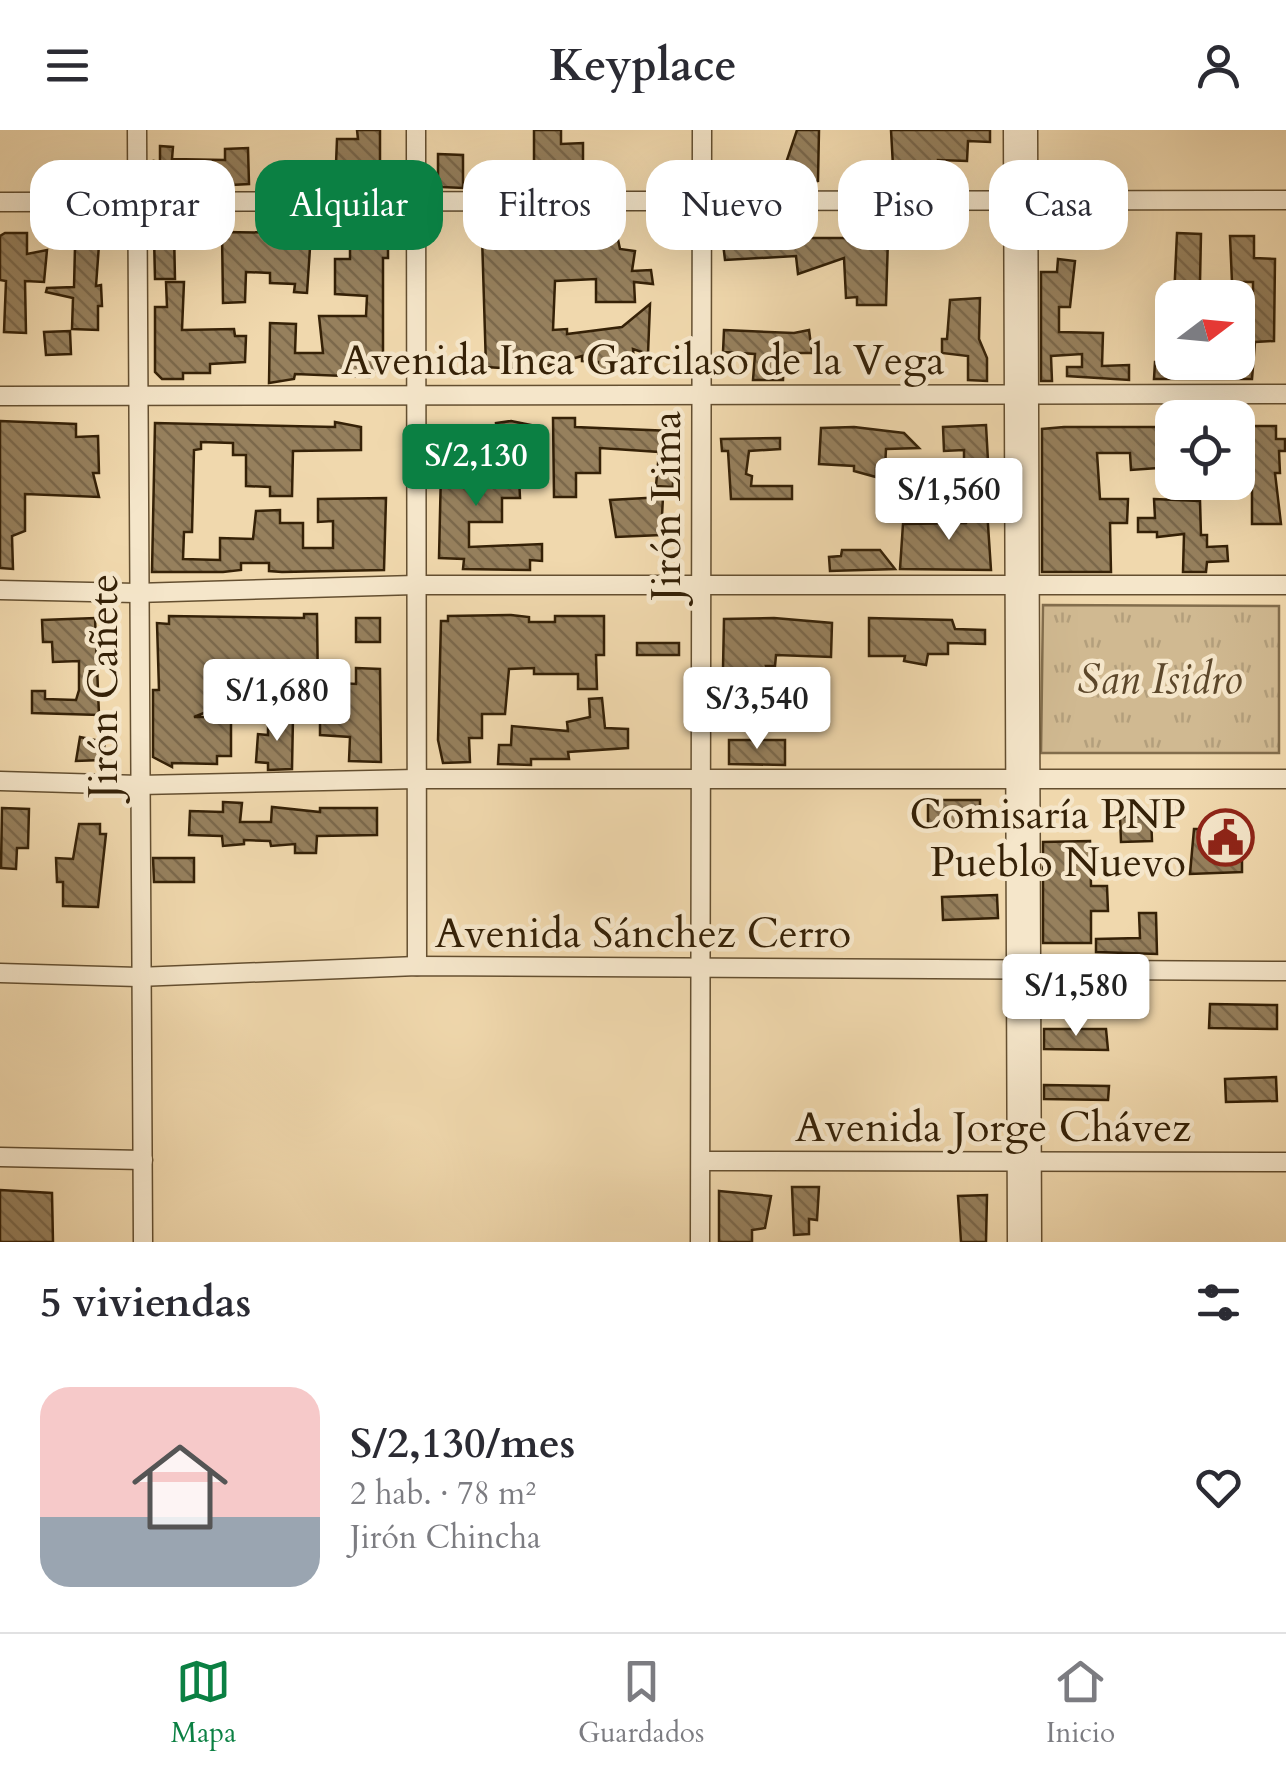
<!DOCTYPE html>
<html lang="es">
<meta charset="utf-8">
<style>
body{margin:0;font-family:Cardo,serif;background:#f2f2f3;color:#2b2b33;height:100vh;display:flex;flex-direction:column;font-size:38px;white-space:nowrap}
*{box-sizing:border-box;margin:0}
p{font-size:32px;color:#7c7c81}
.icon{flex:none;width:55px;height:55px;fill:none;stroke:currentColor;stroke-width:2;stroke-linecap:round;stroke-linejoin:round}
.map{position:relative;height:1112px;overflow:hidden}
.sheet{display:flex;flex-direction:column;background:#fff;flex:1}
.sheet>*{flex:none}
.guide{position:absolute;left:30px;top:30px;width:1228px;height:90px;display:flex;gap:20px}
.needle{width:65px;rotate:74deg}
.buttons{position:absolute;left:1155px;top:150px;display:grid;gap:20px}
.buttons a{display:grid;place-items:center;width:100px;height:100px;border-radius:20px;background:#fff;box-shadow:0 10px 40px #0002;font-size:50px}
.price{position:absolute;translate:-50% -85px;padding:0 22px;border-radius:10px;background:#fff;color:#222;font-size:32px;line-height:65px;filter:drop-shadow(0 2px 5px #0008)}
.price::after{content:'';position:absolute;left:50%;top:60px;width:30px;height:22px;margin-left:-15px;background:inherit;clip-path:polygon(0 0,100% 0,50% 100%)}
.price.selected{background:#0b8043;color:#fff}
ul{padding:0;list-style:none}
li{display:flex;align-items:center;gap:30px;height:250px;padding:0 40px}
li+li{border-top:2px solid #e1e1e2}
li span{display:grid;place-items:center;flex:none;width:280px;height:200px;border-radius:30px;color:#555}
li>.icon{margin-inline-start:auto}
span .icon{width:120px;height:120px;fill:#fffc;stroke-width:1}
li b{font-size:42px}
h2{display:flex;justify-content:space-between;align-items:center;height:120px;padding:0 40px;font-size:42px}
.chip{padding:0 35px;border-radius:30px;background:#fff;box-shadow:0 10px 40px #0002;font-size:35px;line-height:90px}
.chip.selected{background:#0b8043;color:#fff}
header{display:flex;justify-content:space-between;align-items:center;height:130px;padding:0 40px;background:#fff;font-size:45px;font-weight:600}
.tabs{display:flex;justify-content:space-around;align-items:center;height:140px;border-top:2px solid #e1e1e2;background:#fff;font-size:28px;color:#7c7c81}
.tabs a{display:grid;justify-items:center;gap:5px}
.tabs .selected{color:#0b8043}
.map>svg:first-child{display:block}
</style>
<header><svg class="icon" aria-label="menu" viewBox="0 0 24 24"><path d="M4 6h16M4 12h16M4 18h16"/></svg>Keyplace<svg class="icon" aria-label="person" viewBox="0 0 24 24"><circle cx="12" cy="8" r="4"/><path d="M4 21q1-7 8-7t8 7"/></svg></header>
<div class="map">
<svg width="1286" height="1112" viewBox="0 0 1286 1112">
<defs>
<pattern id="park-tufts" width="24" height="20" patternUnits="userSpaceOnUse" patternTransform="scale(2.5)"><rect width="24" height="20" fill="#d0b991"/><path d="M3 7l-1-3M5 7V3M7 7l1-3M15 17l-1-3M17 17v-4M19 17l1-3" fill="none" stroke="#b39f7c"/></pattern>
<pattern id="building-back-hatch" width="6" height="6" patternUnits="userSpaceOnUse" patternTransform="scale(2.5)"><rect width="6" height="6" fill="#96805d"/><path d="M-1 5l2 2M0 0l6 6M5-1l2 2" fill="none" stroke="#7b684b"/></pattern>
</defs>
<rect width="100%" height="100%" fill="#f0d8ad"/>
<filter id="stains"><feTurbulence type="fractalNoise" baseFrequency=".002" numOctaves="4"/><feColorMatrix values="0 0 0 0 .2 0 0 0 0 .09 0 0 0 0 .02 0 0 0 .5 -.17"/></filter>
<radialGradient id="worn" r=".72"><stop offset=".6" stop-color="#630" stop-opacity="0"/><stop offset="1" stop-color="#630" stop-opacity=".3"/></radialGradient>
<!-- park -->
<polygon fill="url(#park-tufts)" stroke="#826d4c" stroke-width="2.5" points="1043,475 1279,476 1279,623 1041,623"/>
<!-- building -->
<g fill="url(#building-back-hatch)" stroke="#352107" stroke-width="2.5">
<polygon points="357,0 380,0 380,34 370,34 371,40 363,40 358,49 338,49 338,56 295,56 295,36 336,34 337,9 358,9"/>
<polygon points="534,0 561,0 561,14 583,13 583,52 534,55"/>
<polygon points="797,0 819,0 818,51 794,55 794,47 727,46 726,32 786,33"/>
<polygon points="891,0 990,0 990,12 968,11 967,31 938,30 938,34 893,36"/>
<polygon points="160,16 173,17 172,29 225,30 225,19 248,18 249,54 155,59 154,31 160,32"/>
<polygon points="438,24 463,25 463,58 442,57 438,52"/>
<polygon points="1041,33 1065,33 1065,45 1075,43 1077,57 1041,58"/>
<polygon points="100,101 96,156 101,155 102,176 98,176 98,200 72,199 73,168 46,162 47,158 74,157 75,117 66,118 65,102"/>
<polygon points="158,102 174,102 175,149 155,149 154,107"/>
<polygon points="222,102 311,103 307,163 294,162 295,154 270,153 270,143 246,142 245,172 223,173"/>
<polygon points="546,102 569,108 617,105 620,119 635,121 632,141 651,140 653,154 634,152 635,172 596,172 596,149 555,151 553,200 567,199 567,204 622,197 650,174 648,224 633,219 635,241 598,239 598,232 582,231 582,226 533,240 486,237 482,106 524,108"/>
<polygon points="5,103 27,103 27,124 47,120 44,152 25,151 26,203 4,202 6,151 0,150 0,106"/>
<polygon points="749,103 749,108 888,108 886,175 857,175 857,167 846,168 844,128 798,144 796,126 725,130 722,105"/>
<polygon points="1177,103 1201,104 1200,152 1191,152 1190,168 1174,168"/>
<polygon points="1230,106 1254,106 1254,128 1275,129 1274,211 1255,212 1252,249 1154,249 1155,232 1238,232 1238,178 1253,177 1253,152 1232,152"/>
<polygon points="350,114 388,114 388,128 383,128 383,242 369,242 369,247 295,244 294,249 269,253 270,193 296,194 295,223 323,223 319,186 366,186 367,166 335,164 335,129 350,129"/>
<polygon points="1058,129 1075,131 1070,177 1059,177 1059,202 1103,203 1102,236 1129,235 1129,250 1067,246 1067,237 1082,237 1082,224 1051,226 1052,251 1041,251 1041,142 1057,142"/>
<polygon points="166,152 184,152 182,200 234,199 235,206 246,206 245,232 210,234 210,243 183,243 183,249 162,249 155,242 155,177 167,177"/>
<polygon points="980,168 979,209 987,228 987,251 968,250 968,226 942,223 942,209 947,209 950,170"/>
<polygon points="724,200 794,203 809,200 812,223 784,223 783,250 753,250 755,224 723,222"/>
<polygon points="70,201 71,224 46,225 44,202"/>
<polygon points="553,288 575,288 575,297 672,301 673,357 656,356 659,322 600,318 600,343 576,343 576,367 554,367"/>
<polygon points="0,291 76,294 76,307 98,306 99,343 93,343 99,367 25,364 25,401 12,406 13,439 0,438"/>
<polygon points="511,291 531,295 530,319 498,321 496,293"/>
<polygon points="335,292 361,297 361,320 293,321 292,366 270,366 270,357 246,356 246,325 233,325 233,313 201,312 201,319 194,320 192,402 184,402 183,429 220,430 220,408 253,409 256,381 280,380 280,393 303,393 303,418 333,418 333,391 318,392 318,369 386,368 384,440 282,442 269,441 269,433 241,433 241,440 223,442 152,442 155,293 335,297"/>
<polygon points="986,295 988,331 964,331 964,320 944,321 943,297"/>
<polygon points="442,296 462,297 462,332 495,332 495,347 519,346 520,368 502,368 502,392 469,392 469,417 542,414 542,431 530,430 530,440 463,439 464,429 439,428"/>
<polygon points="1238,296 1276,296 1276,309 1285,309 1285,321 1279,321 1280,343 1275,343 1281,394 1252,394 1252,355 1238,355"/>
<polygon points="854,297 904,303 919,318 886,319 885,338 876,338 876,347 854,341 854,336 819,334 821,298"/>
<polygon points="1064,297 1161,297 1162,307 1172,307 1172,337 1131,340 1130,323 1097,323 1100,369 1128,369 1127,393 1110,393 1111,442 1042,442 1042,299"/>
<polygon points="780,308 780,319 749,321 746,344 752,346 751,356 792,356 792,369 731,369 728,321 722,321 721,309"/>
<polygon points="969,350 978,379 987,380 991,440 900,439 903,394 966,393"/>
<polygon points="663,367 661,405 616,407 610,370"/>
<polygon points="1154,369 1200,371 1201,405 1207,405 1207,417 1227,416 1228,431 1207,432 1206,442 1183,442 1184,404 1157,407 1157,402 1138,402 1138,388 1155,388"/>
<polygon points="842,420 880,420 895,439 830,441 829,427 841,426"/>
<polygon points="304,484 317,484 318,561 305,561 304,538 268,537 268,556 231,557 231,572 194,587 231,587 231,626 217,626 217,634 172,633 172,637 153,627 153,560 159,560 157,493 169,494 169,486 304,488"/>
<polygon points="511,485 529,487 529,492 555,492 555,486 604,486 604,525 596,525 597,559 578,559 578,544 534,544 534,538 509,539 505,584 482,584 482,608 469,608 470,632 443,633 438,610 441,491 448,491 448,486"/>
<polygon points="95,488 99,585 32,583 32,561 45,561 45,569 76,570 79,560 79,531 53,532 52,512 43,512 42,490"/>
<rect x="356" y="488" width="24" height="24"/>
<polygon points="774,488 832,493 831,527 776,525 775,536 766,536 780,586 722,587 724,489"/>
<polygon points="869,488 952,490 955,499 985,500 985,514 948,513 948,524 928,524 926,535 904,531 905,526 869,526"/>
<rect x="637" y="513" width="42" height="12"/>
<polygon points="356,538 380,539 381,632 349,631 350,607 320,605 320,586 339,587 341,553 356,554"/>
<polygon points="602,568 605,598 628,599 628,618 568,622 569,629 531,629 531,635 498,634 499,615 511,615 512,596 568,601 567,592 590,587 589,569"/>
<polygon points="268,587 293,587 292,639 268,640 268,633 256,632 258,604 268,605"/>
<polygon points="80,607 105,612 102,630 76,631"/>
<polygon points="729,610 785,610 785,635 729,634"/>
<polygon points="928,670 980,670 980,682 990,682 990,695 928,694"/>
<polygon points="223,672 242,673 240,692 271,692 272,677 320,682 320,678 377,678 377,705 317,706 316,723 295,723 295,714 271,716 270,711 244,710 244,714 223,716 222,706 189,705 190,681 223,682"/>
<polygon points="2,678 29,679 28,718 17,718 16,739 1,738"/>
<polygon points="1151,686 1152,711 1121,712 1120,687"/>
<polygon points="79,694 100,694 100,704 106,704 98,777 63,776 63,752 57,752 56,728 73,729"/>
<polygon points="1194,699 1234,699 1235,729 1242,729 1242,742 1190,744"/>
<polygon points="1090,711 1091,756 1107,756 1108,781 1091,781 1091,813 1043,813 1043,712"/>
<polygon points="153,728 194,728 194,752 154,752"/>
<polygon points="997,765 998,788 943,790 942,767"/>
<polygon points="1139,783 1156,783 1157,824 1096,822 1096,809 1140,808"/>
<polygon points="1210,874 1277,875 1277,899 1209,898"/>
<polygon points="1044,899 1106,899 1108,920 1044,919"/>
<polygon points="1276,947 1277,971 1226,972 1225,949"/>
<polygon points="1044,955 1109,956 1108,970 1044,969"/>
<polygon points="792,1057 819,1057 817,1090 809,1089 809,1104 794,1105"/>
<polygon points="0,1060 52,1063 53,1112 0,1112"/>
<polygon points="719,1061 771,1066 765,1098 752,1100 752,1112 719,1112"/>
<polygon points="987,1065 986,1112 961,1112 958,1066"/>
</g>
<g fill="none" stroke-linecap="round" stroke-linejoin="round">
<defs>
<g id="minor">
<polyline points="137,0 143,1112"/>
<polyline points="416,0 417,836"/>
<polyline points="1013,0 1017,1112"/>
<polyline points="1028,0 1032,1112"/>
<polyline points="0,72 1286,70"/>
<polyline points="0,266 1286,264"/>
<polyline points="0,460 136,463 415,455 1286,455"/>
<polyline points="0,651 139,655 416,649 1286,649"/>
<polyline points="0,843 138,847 417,836 1286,841"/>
<polyline points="0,1027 143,1030"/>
<polyline points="701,1031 1286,1032"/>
<polyline points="700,1112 702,0"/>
</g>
</defs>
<!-- minor casing -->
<use href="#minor" stroke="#644f30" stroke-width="21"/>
<!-- minor -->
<use href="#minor" stroke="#f5e6ca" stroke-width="18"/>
</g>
<!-- icons -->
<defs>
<symbol id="civic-ring" viewBox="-11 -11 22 22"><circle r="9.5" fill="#f5e6ca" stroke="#8f2418" stroke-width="1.5"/><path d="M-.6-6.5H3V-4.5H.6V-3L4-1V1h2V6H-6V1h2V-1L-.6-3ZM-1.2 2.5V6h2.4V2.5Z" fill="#8f2418"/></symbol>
</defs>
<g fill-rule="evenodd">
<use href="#civic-ring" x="1194" y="676" width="63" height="63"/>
</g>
<g text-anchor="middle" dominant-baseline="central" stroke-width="9" stroke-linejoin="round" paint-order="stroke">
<!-- street labels -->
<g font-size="42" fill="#352107" stroke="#f5e6ca">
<text x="643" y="230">Avenida Inca Garcilaso de la Vega</text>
<text transform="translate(666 376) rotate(-90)">Jirón Lima</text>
<text transform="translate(103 556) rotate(-90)">Jirón Cañete</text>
<text x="643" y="803">Avenida Sánchez Cerro</text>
<text x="993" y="997">Avenida Jorge Chávez</text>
</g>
<!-- park labels -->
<g font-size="42" font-style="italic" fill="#5c472a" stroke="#f5e6ca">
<text x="1160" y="549">San Isidro</text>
</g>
<!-- poi labels -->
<g font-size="42" fill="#352107" stroke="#f5e6ca" text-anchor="end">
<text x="1186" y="684">Comisaría PNP<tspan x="1186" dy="48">Pueblo Nuevo</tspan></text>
</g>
</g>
<rect width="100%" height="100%" filter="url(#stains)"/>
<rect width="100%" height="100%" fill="url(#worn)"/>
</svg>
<div class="buttons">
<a><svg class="needle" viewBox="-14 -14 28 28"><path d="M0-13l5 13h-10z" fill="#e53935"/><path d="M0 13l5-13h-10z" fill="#7c7c81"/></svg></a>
<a><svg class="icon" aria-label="locate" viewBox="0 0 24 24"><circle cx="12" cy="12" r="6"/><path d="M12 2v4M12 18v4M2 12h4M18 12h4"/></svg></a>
</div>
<b class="price selected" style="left:476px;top:379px">S/2,130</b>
<b class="price" style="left:949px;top:413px">S/1,560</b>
<b class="price" style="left:277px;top:614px">S/1,680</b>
<b class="price" style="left:757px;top:622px">S/3,540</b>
<b class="price" style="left:1076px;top:909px">S/1,580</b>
<div class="guide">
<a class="chip">Comprar</a>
<a class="chip selected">Alquilar</a>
<a class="chip">Filtros</a>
<a class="chip">Nuevo</a>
<a class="chip">Piso</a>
<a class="chip">Casa</a>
</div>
</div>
<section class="sheet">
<h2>5 viviendas<svg class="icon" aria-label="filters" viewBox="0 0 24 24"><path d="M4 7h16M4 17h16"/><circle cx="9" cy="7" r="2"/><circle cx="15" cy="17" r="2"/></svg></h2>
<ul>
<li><span style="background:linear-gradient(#f6c9c9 65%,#9aa5b1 0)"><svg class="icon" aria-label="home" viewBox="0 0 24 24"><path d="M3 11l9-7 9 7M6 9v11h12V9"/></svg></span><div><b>S/2,130/mes</b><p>2 hab. · 78 m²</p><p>Jirón Chincha</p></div><svg class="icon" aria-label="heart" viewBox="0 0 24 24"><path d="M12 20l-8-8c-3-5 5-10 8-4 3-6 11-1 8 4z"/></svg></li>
</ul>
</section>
<nav class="tabs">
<a class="selected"><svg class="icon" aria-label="map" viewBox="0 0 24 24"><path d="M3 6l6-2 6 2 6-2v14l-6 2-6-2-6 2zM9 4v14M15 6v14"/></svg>Mapa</a>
<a><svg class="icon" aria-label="saved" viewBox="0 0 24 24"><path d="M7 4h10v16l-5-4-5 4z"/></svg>Guardados</a>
<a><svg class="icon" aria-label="home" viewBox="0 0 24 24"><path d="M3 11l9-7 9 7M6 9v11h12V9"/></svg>Inicio</a>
</nav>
